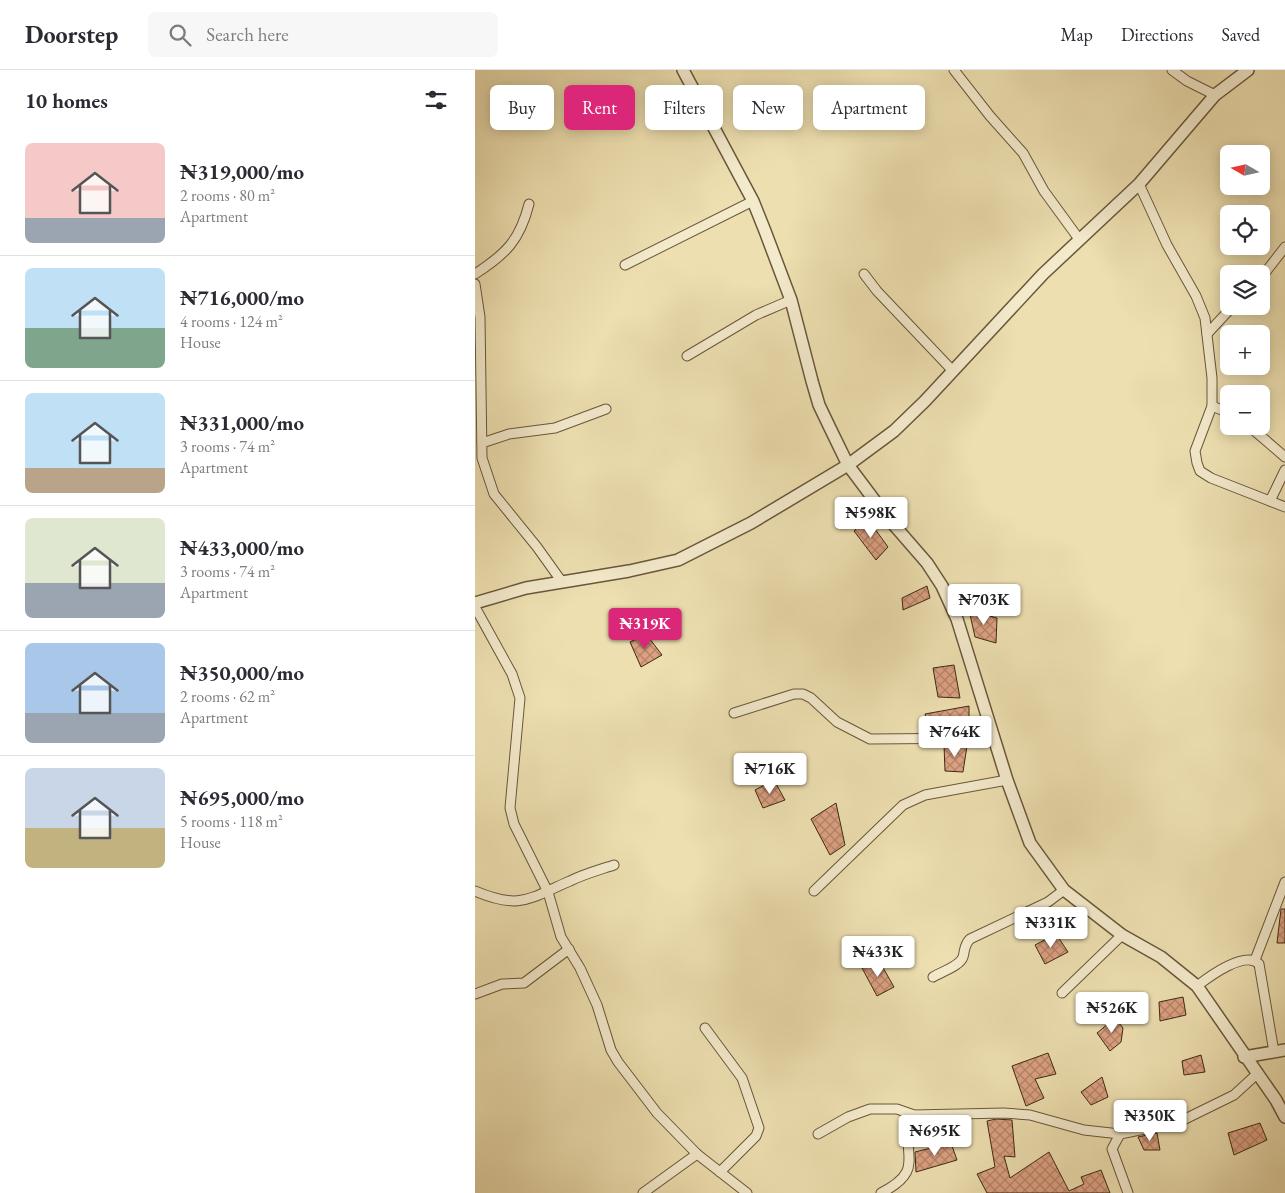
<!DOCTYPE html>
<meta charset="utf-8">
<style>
body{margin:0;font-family:"EB Garamond",serif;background:#f7f7f7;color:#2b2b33;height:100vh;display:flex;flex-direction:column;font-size:19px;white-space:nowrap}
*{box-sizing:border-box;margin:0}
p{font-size:16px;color:#7c7c81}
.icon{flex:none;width:28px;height:28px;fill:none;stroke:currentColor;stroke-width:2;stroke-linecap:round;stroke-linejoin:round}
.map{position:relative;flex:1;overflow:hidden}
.drawer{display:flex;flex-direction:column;background:#fff;width:475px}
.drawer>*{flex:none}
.guide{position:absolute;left:15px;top:15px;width:475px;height:45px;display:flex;gap:10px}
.needle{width:32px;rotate:279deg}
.controls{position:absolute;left:745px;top:75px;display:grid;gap:10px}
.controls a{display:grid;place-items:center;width:50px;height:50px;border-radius:8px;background:#fff;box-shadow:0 2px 12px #0003;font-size:25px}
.price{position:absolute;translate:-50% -42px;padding:0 11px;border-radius:5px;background:#fff;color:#222;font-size:16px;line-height:32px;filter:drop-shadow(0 1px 2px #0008)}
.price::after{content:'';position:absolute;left:50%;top:30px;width:15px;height:11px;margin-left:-8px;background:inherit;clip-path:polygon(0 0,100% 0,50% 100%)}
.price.selected{background:#db2777;color:#fff}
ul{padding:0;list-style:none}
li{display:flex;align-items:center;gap:15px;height:125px;padding:0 25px}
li+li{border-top:1px solid #e1e1e2}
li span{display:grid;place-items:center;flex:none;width:140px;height:100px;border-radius:8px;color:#555}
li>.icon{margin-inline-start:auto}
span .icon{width:60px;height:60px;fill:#fffc;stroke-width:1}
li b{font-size:21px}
h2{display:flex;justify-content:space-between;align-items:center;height:60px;padding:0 25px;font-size:21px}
.tag{padding:0 18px;border-radius:8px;background:#fff;box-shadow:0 2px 12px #0003;font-size:18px;line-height:45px}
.tag.selected{background:#db2777;color:#fff}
header{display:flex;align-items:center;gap:30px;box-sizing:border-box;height:70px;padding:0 25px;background:#fff;border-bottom:1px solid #e1e1e2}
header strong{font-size:24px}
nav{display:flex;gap:28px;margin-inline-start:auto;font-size:18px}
.search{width:350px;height:45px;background:#f7f7f7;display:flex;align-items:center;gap:12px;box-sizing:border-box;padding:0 18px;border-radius:8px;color:#7c7c81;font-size:19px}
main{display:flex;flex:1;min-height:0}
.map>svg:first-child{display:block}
</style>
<header>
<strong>Doorstep</strong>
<div class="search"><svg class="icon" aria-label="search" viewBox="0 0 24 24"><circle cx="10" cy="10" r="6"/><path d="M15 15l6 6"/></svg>Search here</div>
<nav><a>Map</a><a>Directions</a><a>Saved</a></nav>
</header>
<main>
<section class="drawer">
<h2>10 homes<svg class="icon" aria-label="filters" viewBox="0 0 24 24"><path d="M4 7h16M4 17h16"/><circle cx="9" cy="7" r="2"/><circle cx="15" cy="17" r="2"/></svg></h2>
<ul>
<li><span style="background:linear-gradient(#f6c9c9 75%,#9aa5b1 0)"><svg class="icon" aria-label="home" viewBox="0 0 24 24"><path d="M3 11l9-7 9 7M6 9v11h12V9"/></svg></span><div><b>₦319,000/mo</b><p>2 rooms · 80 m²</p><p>Apartment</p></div></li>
<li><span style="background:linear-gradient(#bfe0f5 60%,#7fa58c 0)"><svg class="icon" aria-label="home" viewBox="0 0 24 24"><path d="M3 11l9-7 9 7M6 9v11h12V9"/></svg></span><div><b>₦716,000/mo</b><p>4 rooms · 124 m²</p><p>House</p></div></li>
<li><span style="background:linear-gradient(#bfe0f5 75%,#b9a48a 0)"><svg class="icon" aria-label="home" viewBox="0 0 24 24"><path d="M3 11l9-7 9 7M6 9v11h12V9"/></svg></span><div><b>₦331,000/mo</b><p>3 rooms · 74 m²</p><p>Apartment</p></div></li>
<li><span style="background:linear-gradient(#dfe7d0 65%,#9aa5b1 0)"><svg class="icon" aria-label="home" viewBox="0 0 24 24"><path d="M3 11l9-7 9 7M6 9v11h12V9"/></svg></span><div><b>₦433,000/mo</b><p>3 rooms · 74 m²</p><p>Apartment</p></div></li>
<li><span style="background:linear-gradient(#a9c7e8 70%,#9aa5b1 0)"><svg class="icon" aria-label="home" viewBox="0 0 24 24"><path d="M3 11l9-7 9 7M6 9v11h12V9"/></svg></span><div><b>₦350,000/mo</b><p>2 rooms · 62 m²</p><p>Apartment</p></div></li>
<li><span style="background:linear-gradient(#c9d6e8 60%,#c2b280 0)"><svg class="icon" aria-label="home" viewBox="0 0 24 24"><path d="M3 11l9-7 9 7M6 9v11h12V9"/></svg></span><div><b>₦695,000/mo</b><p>5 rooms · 118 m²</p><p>House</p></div></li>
</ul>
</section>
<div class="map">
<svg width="810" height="1123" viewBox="0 0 810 1123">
<defs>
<pattern id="building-cross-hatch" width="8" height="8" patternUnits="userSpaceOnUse" patternTransform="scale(1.25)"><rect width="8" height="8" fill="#dca182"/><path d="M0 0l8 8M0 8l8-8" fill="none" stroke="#b48369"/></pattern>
</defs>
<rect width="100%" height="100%" fill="#eddfb0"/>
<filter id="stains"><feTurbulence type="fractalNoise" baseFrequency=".004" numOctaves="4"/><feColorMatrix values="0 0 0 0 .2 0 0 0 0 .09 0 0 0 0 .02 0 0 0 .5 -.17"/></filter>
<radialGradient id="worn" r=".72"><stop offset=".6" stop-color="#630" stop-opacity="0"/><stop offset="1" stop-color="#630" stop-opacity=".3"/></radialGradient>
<!-- building -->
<g fill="url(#building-cross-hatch)" stroke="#3d2a13">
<polygon points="392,448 413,477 401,490 379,461"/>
<polygon points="452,516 455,528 428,540 427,528"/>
<polygon points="494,540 522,548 521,573 500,567"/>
<polygon points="171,564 187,585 166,597 155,572"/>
<polygon points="479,595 485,628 463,627 458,598"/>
<polygon points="494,636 494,657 455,662 450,644"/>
<polygon points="469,675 492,676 488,702 470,701"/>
<polygon points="299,710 310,730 288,738 280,720"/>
<polygon points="361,733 370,775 355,785 336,749"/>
<polygon points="806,839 810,839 810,873 802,873"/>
<polygon points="581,864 593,882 570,894 560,875"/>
<polygon points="403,889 419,917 402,926 387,898"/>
<polygon points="708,927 711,945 685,951 684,932"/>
<polygon points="640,948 648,958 646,972 635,981 622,963"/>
<polygon points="573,983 581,1004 560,1009 569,1028 551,1036 537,996"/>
<polygon points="726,985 730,1002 709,1005 707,991"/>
<polygon points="627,1007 633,1027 616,1035 606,1022"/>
<polygon points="521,1049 537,1050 540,1087 529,1086 535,1108 574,1082 594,1121 609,1114 606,1107 626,1100 635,1123 512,1123 502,1104 520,1097 512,1051"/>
<polygon points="785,1053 792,1070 759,1085 753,1063"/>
<polygon points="682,1063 685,1080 669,1080 663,1067"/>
<polygon points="476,1073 482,1090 441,1102 440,1082"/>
</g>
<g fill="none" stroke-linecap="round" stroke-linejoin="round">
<defs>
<g id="minor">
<polyline points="479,0 515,46 548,83 569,121 604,169"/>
<polyline points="697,0 712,11 740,25"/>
<polyline points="664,114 692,175 721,226 730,248 737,308 737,336 720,381 722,393 725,401 736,408 810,437"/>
<polyline points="150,195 278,131"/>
<path d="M0,204C31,184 45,170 54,134"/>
<polyline points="389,204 402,221 477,300"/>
<polyline points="786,208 810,177"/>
<polyline points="0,214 5,247 7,388 19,424 62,477 87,512"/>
<polyline points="732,264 758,236"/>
<polyline points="212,286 281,245 316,230"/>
<polyline points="737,336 754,343"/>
<polyline points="774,356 810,387"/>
<polyline points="7,373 34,364 80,358 131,339"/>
<polyline points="795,431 810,400"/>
<polyline points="0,537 37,604 45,628 35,738 39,754 73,822 86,867 105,898 122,935 136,980 143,992 182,1043 222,1084 272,1123"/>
<polyline points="259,643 319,624 328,624 336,628 362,652 395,669 519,668"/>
<path d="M0,821C45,840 53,829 95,811C109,804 124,800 139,795"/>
<polyline points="339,821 428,735 450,725 532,710"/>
<polyline points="780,890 810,812"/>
<path d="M458,907C466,902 485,896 488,887C490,880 489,875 495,869L573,832L589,820"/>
<path d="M722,916C735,906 770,880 784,894L799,982"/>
<polyline points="587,923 647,865"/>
<polyline points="0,924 27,914 49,913 94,879"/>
<polyline points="230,958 267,1008 284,1058 281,1066 245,1102"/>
<polyline points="343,1064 373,1047 395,1039 422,1039 439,1045 529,1043 555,1045 609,1060 645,1064 704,1052 759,1025 783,1003"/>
<polyline points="645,1064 637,1079 653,1123"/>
<polyline points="168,1123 222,1084"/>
<path d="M406,1123C455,1098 421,1083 439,1045"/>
</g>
<g id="tertiary">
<polyline points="208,0 278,131 290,161 316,230 337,311 344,335 355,358 373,395 412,447 452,493 467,516 482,549 532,710 555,773 589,820 647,865 686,887 722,916 801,1030 810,1047"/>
<polyline points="0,533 51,518 154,501 203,490 276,453 373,395 419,361 450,331 568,204 664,114 740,25 773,0"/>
<polyline points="769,987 810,980"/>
</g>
</defs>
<!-- minor casing -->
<use href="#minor" stroke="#69573a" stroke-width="11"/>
<!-- tertiary casing -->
<use href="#tertiary" stroke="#69573a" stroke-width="14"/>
<!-- minor -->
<use href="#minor" stroke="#f3eacc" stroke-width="9"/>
<!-- tertiary -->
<use href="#tertiary" stroke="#f3eacc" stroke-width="11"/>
</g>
<rect width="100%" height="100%" filter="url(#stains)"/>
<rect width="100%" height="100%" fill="url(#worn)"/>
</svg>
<div class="controls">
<a><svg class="needle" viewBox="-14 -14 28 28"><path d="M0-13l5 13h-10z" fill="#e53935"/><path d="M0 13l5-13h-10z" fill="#7c7c81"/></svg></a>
<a><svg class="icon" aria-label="locate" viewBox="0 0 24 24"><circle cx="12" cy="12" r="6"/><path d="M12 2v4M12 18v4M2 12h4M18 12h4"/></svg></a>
<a><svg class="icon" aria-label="layers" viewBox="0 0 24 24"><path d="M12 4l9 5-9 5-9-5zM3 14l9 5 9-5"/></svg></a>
<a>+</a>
<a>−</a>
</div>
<b class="price" style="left:396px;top:469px">₦598K</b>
<b class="price" style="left:509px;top:556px">₦703K</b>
<b class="price selected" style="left:170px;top:580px">₦319K</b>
<b class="price" style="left:480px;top:688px">₦764K</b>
<b class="price" style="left:295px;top:725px">₦716K</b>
<b class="price" style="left:576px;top:879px">₦331K</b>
<b class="price" style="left:403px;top:908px">₦433K</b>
<b class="price" style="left:637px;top:964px">₦526K</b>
<b class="price" style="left:675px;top:1072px">₦350K</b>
<b class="price" style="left:460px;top:1087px">₦695K</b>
<div class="guide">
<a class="tag">Buy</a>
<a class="tag selected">Rent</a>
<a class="tag">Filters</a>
<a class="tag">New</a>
<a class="tag">Apartment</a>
</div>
</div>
</main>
